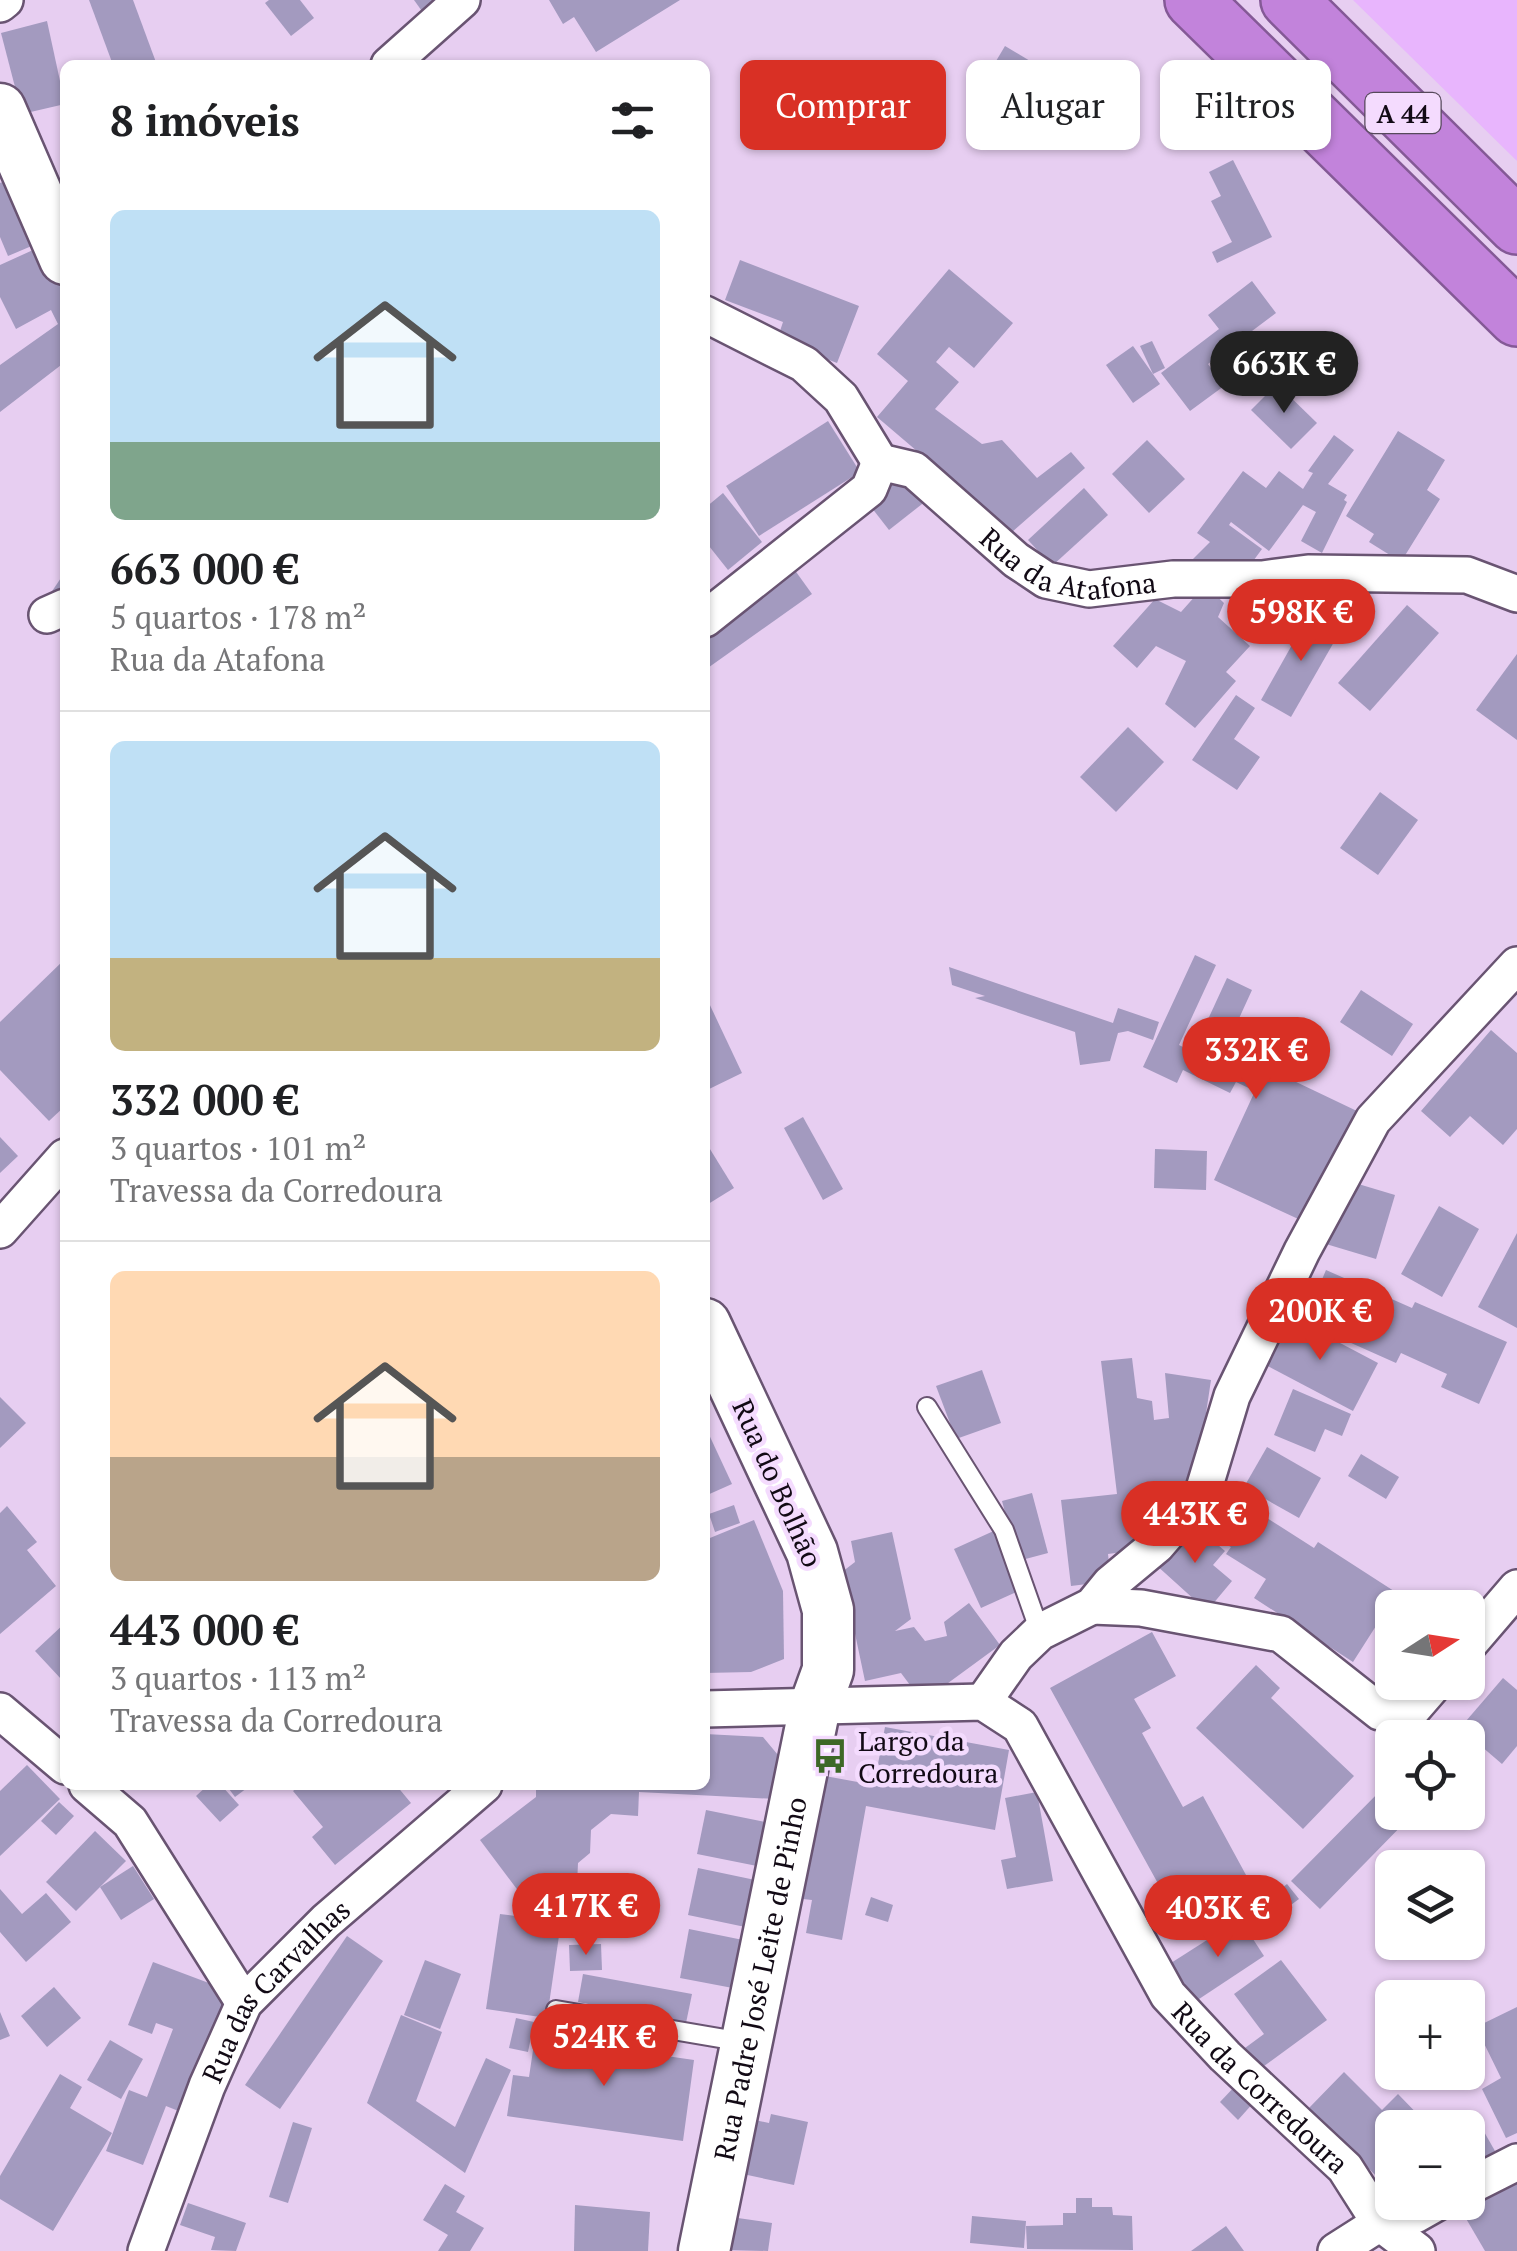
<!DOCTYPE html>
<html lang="pt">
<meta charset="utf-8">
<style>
body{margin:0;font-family:"PT Serif",serif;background:#f2f2f2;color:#202124;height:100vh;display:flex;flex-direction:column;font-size:38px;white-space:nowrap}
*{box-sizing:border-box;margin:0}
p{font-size:32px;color:#757577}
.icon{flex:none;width:55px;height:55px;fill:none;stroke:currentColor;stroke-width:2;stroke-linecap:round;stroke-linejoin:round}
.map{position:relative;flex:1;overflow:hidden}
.details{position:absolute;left:60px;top:60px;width:650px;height:1730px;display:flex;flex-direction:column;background:#fff;border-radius:15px;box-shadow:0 2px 8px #0004}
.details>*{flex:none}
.hud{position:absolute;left:740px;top:60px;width:625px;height:90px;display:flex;gap:20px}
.needle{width:65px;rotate:78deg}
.fabs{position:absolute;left:1375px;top:1590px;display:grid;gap:20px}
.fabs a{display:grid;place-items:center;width:110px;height:110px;border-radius:15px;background:#fff;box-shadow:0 2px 8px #0004;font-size:50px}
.price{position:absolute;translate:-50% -85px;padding:0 22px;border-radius:35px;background:#d93025;color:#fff;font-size:32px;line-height:65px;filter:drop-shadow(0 2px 5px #0008)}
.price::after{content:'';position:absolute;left:50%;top:60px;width:30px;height:22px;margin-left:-15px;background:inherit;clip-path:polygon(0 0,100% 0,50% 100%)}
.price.selected{background:#222;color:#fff}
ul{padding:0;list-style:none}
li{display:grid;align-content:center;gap:20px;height:530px;padding:0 50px}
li+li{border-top:2px solid #e0e0e0}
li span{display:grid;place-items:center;height:310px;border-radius:15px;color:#555}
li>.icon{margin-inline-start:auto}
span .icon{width:180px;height:180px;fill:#fffc;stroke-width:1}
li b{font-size:42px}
h2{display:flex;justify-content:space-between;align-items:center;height:120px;padding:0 50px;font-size:42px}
.tag{padding:0 35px;border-radius:15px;background:#fff;box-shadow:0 2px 8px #0004;font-size:35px;line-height:90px}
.tag.selected{background:#d93025;color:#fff}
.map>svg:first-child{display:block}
</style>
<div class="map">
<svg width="1517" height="2251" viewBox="0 0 1517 2251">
<rect width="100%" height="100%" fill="#e7cef1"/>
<!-- green -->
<polygon fill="#e8b5fd" points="1353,0 1517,0 1517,161"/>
<!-- building -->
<g fill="#a39abf">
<polygon points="89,0 133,0 157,65 113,65"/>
<polygon points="269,0 300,0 314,18 291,36 265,3"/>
<polygon points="414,0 443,0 424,14"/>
<polygon points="549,0 680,0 596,52 574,17 563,24"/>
<polygon points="47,21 65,104 22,114 1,33"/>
<polygon points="1005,46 1060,79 1026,136 971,103"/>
<polygon points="1233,160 1272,237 1217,263 1212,252 1232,242 1211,201 1221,196 1209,172"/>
<polygon points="26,172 53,237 8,256 0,237 0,183"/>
<polygon points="55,240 65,263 65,362 0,412 0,365 58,324 51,310 16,329 0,297 0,265"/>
<polygon points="740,260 859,306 837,363 777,340 783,322 725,300"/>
<polygon points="949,269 1013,323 974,368 949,347 936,362 959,382 935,409 982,444 1002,440 1037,478 1071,452 1085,468 1012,532 877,417 908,381 877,354"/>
<polygon points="1252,281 1276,313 1208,364 1224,386 1190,411 1161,373 1219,329 1208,315"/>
<polygon points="1152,341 1165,368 1153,374 1140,346"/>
<polygon points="1133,346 1160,384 1133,403 1106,365"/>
<polygon points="1277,384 1317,423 1291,449 1251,410"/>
<polygon points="828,421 860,472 759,536 726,486"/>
<polygon points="1398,431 1445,460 1427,490 1440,499 1401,562 1369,542 1374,534 1346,516"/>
<polygon points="1334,435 1354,450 1328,484 1347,495 1344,500 1347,502 1322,553 1301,541 1316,512 1303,505 1269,551 1231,522 1229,525 1262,549 1245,572 1189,563 1210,542 1197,533 1243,471 1266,488 1279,471 1303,489 1313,473 1308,471"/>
<polygon points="1147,440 1185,479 1149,513 1112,474"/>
<polygon points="911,470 931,497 889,530 868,503"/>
<polygon points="1084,488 1108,515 1052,566 1028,540"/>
<polygon points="723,493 762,542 728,570 705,541 705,508"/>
<polygon points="794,569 812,594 705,670 705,633"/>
<polygon points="65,572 65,602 44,603"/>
<polygon points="1205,585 1224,603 1218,617 1250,646 1226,672 1236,681 1195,728 1165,704 1186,661 1156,646 1137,668 1113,646 1155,599 1181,612"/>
<polygon points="1407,605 1439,633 1370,711 1338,683"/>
<polygon points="1311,611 1342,628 1291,717 1261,700"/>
<polygon points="1517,654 1517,740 1476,710"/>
<polygon points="1236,695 1255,708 1234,739 1260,757 1237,790 1192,760"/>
<polygon points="1128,727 1164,762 1116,812 1080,777"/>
<polygon points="1380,792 1418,820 1378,875 1340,848"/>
<polygon points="1195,955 1216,965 1179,1045 1193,1052 1227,978 1252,990 1231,1036 1298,1068 1292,1080 1359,1112 1307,1223 1214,1180 1255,1091 1236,1082 1230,1093 1183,1070 1177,1083 1143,1067"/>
<polygon points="65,959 65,1106 49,1121 0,1070 0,1022"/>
<polygon points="949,967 1113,1023 1118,1008 1159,1022 1153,1040 1128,1031 1118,1033 1110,1061 1080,1065 1075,1032 975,998 985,996 952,985"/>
<polygon points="1361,990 1413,1024 1392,1056 1340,1022"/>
<polygon points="708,1001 742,1073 705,1091 705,1002"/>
<polygon points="1491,1030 1517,1053 1517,1129 1503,1145 1470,1116 1450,1137 1421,1111"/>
<polygon points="803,1117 843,1189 823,1200 784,1128"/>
<polygon points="0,1137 18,1156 0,1173"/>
<polygon points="705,1141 734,1188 705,1206"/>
<polygon points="1155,1149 1207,1151 1206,1190 1154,1188"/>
<polygon points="1345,1180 1395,1195 1376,1259 1326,1244"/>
<polygon points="1439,1206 1479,1229 1442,1297 1401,1274"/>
<polygon points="1517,1233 1517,1328 1478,1307"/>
<polygon points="1326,1270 1412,1308 1415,1302 1507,1342 1479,1404 1441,1387 1447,1374 1401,1353 1396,1363 1304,1322"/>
<polygon points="1287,1315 1378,1363 1353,1411 1262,1363"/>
<polygon points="1132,1358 1137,1398 1152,1401 1154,1420 1169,1418 1165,1373 1211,1380 1195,1487 1141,1532 1138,1550 1108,1554 1111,1581 1071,1586 1061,1500 1117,1494 1101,1361"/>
<polygon points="982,1370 1001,1423 956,1439 936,1386"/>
<polygon points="1293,1389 1351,1414 1342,1436 1325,1429 1315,1452 1274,1435"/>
<polygon points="0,1397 26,1423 0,1448"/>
<polygon points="705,1426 732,1484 705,1496"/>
<polygon points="1267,1447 1321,1478 1299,1518 1244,1487"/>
<polygon points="1361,1454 1399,1477 1386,1499 1348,1476"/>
<polygon points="1032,1493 1048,1553 1018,1561 1002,1501"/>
<polygon points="1242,1502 1314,1548 1318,1542 1397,1593 1353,1662 1254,1598 1266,1579 1226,1554 1231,1547 1218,1540"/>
<polygon points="734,1505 740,1523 715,1532 709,1514"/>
<polygon points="7,1506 37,1542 27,1550 56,1586 0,1634 0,1513"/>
<polygon points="754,1520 783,1591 784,1659 751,1672 705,1673 705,1540"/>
<polygon points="1190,1521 1225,1551 1213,1565 1232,1581 1207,1611 1155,1564"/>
<polygon points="998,1529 1025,1588 981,1608 954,1549"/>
<polygon points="892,1532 911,1619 895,1631 914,1627 925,1641 947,1636 944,1622 969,1603 1000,1645 944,1686 916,1693 901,1673 865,1681 842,1572 855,1562 851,1541"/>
<polygon points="65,1623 65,1677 62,1680 35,1651"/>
<polygon points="1152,1632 1176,1676 1134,1699 1151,1728 1142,1733 1183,1807 1203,1796 1258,1897 1187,1936 1050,1688"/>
<polygon points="1256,1665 1280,1688 1271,1698 1354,1776 1303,1829 1196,1728"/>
<polygon points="1503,1678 1517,1690 1517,1746 1502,1764 1460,1728"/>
<polygon points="885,1727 1009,1750 995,1830 866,1806 842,1940 806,1933 812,1900 803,1899 825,1776 874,1785"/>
<polygon points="705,1734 763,1737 778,1755 776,1799 639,1792 638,1816 611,1814 591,1830 590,1853 578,1863 577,1885 537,1916 480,1840 536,1797 536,1785 705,1785"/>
<polygon points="27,1765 60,1799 0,1856 0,1791"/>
<polygon points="208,1785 221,1785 239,1805 220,1822 196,1796"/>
<polygon points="226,1785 251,1785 235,1797"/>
<polygon points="300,1785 396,1785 411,1803 335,1865 312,1837 323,1827 293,1791"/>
<polygon points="1386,1785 1392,1791 1392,1812 1415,1812 1320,1909 1291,1881"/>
<polygon points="1037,1792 1053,1881 1007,1889 1001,1860 1016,1857 1005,1798"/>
<polygon points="59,1802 74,1816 56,1835 41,1821"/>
<polygon points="706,1810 770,1823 762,1867 697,1854"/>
<polygon points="95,1831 126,1861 76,1911 46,1882"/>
<polygon points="133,1866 154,1899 121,1920 100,1887"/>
<polygon points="698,1868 760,1881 750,1928 688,1915"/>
<polygon points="1287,1884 1299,1899 1276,1916 1265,1901"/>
<polygon points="0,1889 22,1914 46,1893 71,1922 26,1962 0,1932"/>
<polygon points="871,1897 893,1905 888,1922 865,1915"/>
<polygon points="500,1914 561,1922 547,2018 486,2009"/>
<polygon points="1240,1919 1264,1956 1196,2001 1171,1963"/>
<polygon points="689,1929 748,1941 738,1989 680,1978"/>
<polygon points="347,1936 383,1961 280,2109 245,2085"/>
<polygon points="601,1944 602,1970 570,1971 569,1945"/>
<polygon points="425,1960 461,1974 440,2029 404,2015"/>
<polygon points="1281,1960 1327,2020 1260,2069 1245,2048 1264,2034 1234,1994"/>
<polygon points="153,1962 238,1994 191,2116 166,2106 143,2165 106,2151 129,2090 147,2097 173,2029 156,2023 152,2034 128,2025"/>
<polygon points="583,1974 692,1994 686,2023 578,2002"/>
<polygon points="54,1987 81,2018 47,2047 21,2016"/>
<polygon points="1517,2007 1517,2133 1506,2138 1482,2089 1501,2078 1476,2027"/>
<polygon points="0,2012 10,2036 0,2040"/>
<polygon points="401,2015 442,2032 416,2101 455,2127 486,2058 511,2070 465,2173 367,2103"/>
<polygon points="516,2018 534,2022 528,2052 509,2048"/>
<polygon points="535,2037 694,2060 683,2141 507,2116 513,2075 529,2077"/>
<polygon points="110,2040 143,2059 121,2099 87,2080"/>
<polygon points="1344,2072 1382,2110 1398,2094 1431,2128 1392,2128 1392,2192 1309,2108"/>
<polygon points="60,2074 82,2087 70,2108 112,2133 53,2231 0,2199 0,2176"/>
<polygon points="1237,2084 1255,2101 1238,2120 1220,2102"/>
<polygon points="771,2114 808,2122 794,2185 738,2173 750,2119 769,2123"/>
<polygon points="293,2122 312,2128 288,2203 269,2197"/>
<polygon points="1483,2130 1495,2151 1468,2168 1468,2140"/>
<polygon points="1517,2177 1517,2251 1485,2251 1461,2210"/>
<polygon points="445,2184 465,2196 456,2212 484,2228 470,2251 438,2251 448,2235 423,2220"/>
<polygon points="1076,2198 1092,2198 1092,2207 1112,2207 1113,2215 1132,2216 1133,2250 1027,2249 1026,2226 1063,2225 1063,2213 1076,2213"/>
<polygon points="188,2203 246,2223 236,2251 211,2250 215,2237 180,2225"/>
<polygon points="575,2205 650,2212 648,2251 574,2251"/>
<polygon points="972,2216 1026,2221 1024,2248 970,2243"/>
<polygon points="731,2217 772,2223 768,2251 726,2250"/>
<polygon points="1226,2226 1244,2251 1191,2251"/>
</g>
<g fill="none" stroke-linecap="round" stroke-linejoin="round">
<defs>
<g id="lane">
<polyline points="927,1407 1004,1530 1040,1632"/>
<polyline points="556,2010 743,2042"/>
</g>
<g id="street">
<polyline points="0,4 5,0"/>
<polyline points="389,65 462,0"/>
<path id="s1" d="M705,314L804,364L841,398L880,462L914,470L1016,560L1046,580L1089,589L1173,579H1262L1308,573L1467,575L1517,594"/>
<polyline points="47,615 65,607"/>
<polyline points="705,619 869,489 880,462"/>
<polyline points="0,1230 65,1157"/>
<polyline points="1092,1606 1141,1608 1281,1634 1380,1712 1410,1712 1436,1682"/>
<polyline points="1468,1645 1517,1588"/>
<polyline points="983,1702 1016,1655 1040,1632 1092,1606 1110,1584 1157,1545 1203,1492 1232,1396 1302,1251 1373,1120 1517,965"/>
<path id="s2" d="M705,1709L983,1702L1020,1726L1168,1995L1225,2056L1345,2168L1380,2223L1417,2251"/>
<polyline points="0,1711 65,1766"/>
<polyline points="87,1785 130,1822 244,2003"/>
<polyline points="1468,2187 1517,2162"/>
<path id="s3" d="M146,2251L207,2086L244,2003L326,1921L484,1785"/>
<polyline points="1336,2251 1380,2223 1415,2215 1438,2202"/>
</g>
<g id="secondary">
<polyline points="0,109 65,259"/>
<path id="s4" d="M704,2251L815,1706L828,1670V1610L812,1552L705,1324"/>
</g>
<g id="highway">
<polyline points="1193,0 1517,318"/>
<polyline points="1289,0 1517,226"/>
</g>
</defs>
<!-- lane casing -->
<use href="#lane" stroke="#695472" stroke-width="22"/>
<!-- street casing -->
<use href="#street" stroke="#695472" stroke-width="40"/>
<!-- secondary casing -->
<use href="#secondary" stroke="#695472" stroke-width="55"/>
<!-- highway casing -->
<use href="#highway" stroke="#845996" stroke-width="60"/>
<!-- lane -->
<use href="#lane" stroke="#fff" stroke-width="18"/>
<!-- street -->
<use href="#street" stroke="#fff" stroke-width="35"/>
<!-- secondary -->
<use href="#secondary" stroke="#fff" stroke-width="50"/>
<!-- highway -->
<use href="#highway" stroke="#c283db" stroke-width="55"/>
</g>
<!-- icons -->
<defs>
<symbol id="bus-bare" viewBox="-9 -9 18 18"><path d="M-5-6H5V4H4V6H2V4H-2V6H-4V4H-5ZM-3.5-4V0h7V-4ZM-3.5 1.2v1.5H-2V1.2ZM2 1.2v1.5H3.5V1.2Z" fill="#3d6826" stroke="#f4dbfe" stroke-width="2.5" paint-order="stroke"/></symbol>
</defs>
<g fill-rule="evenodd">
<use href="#bus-bare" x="805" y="1731" width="50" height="50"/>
</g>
<g text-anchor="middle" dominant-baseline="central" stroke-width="9" stroke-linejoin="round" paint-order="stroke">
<!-- shield labels -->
<rect fill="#f4dbfe" stroke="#56495b" stroke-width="2.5" x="1365.5" y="93" width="75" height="40" rx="8"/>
<g font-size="25" font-weight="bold" fill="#120a15">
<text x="1403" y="113">A 44</text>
</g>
<!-- street labels -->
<g font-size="28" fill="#120a15" stroke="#f4dbfe">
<text stroke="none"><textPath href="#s1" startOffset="460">Rua da Atafona</textPath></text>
<text transform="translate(778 1483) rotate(66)">Rua do Bolhão</text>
<text stroke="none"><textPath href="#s4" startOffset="278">Rua Padre José Leite de Pinho</textPath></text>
<text stroke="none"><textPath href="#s3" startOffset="295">Rua das Carvalhas</textPath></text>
<text stroke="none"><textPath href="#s2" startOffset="760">Rua da Corredoura</textPath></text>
</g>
<!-- poi labels -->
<g font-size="28" fill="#120a15" stroke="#f4dbfe" text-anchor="start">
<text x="858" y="1740">Largo da<tspan x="858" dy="32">Corredoura</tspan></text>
</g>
</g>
</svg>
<div class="fabs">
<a><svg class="needle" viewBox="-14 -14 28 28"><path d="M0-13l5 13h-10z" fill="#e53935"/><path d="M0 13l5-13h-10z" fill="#757577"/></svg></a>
<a><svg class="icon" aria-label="locate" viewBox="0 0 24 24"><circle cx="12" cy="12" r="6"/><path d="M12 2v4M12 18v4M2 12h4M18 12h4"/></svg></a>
<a><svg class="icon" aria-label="layers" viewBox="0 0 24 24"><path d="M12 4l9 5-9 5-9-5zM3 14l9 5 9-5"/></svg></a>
<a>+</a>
<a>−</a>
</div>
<b class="price selected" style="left:1284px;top:416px">663K €</b>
<b class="price" style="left:1301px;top:664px">598K €</b>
<b class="price" style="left:1256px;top:1102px">332K €</b>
<b class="price" style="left:1320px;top:1363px">200K €</b>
<b class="price" style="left:1195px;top:1566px">443K €</b>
<b class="price" style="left:586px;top:1958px">417K €</b>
<b class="price" style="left:1218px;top:1960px">403K €</b>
<b class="price" style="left:604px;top:2089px">524K €</b>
<div class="hud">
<a class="tag selected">Comprar</a>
<a class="tag">Alugar</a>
<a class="tag">Filtros</a>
</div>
<section class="details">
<h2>8 imóveis<svg class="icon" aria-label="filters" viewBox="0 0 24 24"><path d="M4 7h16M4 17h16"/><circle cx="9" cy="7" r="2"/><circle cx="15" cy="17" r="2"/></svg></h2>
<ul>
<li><span style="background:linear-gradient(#bfe0f5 75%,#7fa58c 0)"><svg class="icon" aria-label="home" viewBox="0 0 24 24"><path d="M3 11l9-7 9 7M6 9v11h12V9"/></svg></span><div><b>663 000 €</b><p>5 quartos · 178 m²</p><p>Rua da Atafona</p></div></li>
<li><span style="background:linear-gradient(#bfe0f5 70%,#c2b280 0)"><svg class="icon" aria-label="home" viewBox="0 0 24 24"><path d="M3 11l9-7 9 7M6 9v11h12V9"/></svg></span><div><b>332 000 €</b><p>3 quartos · 101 m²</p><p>Travessa da Corredoura</p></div></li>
<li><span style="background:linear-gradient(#ffd9b3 60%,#b9a48a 0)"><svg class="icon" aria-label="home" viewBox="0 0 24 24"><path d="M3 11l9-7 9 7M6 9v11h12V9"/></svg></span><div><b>443 000 €</b><p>3 quartos · 113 m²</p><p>Travessa da Corredoura</p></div></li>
</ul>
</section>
</div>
